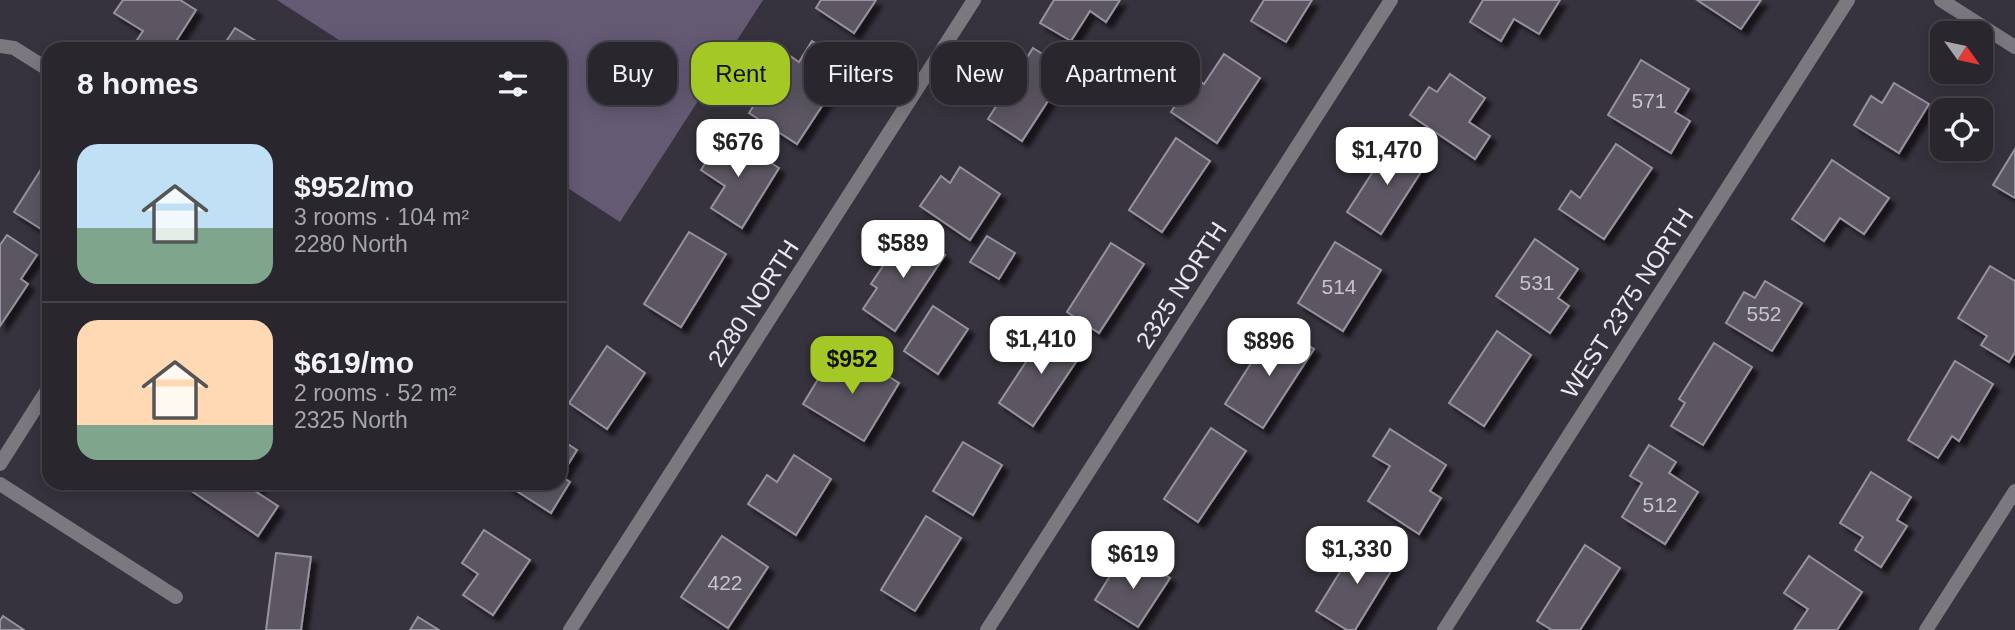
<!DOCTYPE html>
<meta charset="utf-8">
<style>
body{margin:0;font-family:Helvetica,sans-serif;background:#312e36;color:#f1f3f6;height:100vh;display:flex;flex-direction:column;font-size:26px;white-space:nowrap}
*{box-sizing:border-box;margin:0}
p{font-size:23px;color:#a5a5aa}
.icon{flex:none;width:38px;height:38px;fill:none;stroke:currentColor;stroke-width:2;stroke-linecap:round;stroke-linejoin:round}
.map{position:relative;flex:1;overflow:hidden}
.side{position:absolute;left:42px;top:42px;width:525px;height:448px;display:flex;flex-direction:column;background:#29262e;border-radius:21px;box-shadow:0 4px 18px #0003,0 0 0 2px #45434a}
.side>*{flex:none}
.hud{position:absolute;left:588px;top:42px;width:665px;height:63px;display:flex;gap:14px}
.needle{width:46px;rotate:123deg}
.fabs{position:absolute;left:1930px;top:21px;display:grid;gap:14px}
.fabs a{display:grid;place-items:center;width:63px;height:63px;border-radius:14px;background:#29262e;box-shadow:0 4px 18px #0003,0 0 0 2px #45434a;font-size:35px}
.price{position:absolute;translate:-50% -60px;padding:0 16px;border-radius:14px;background:#fff;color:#222;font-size:23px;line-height:46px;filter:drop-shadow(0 2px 4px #0008)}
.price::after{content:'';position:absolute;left:50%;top:42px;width:21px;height:16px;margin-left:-10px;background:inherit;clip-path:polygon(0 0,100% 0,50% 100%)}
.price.active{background:#a4c825;color:#111}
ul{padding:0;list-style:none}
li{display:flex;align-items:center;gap:21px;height:175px;padding:0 35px}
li+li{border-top:2px solid #45434a}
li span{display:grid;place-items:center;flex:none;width:196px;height:140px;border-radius:21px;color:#555}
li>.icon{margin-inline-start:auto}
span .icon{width:84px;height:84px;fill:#fffc;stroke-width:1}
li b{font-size:30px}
h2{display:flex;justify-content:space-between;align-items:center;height:84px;padding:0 35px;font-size:30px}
.tag{padding:0 24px;border-radius:21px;background:#29262e;box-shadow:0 4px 18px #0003,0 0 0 2px #45434a;font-size:24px;line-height:63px}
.tag.active{background:#a4c825;color:#111}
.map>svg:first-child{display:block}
</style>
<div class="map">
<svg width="2015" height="630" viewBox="0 0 2015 630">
<defs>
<filter id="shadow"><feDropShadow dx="6" dy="6" stdDeviation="2" flood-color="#0009"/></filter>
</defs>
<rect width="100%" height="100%" fill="#37333e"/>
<!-- green -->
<polygon fill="#645a74" points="277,0 763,0 620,222 560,183 560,49 353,49"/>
<!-- building -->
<g fill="#5b5662" stroke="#97929f" stroke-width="2" filter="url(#shadow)">
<polygon points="123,0 180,0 196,10 171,49 151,49 137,40 143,31 114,13"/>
<polygon points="821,0 876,0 854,33 816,8"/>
<polygon points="1054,0 1120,0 1106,22 1090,11 1071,41 1040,23"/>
<polygon points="1264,0 1312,0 1286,42 1251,21"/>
<polygon points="1483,0 1560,0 1539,34 1514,19 1501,41 1470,22"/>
<polygon points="1697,0 1761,0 1741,29"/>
<polygon points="235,28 269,49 221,49"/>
<polygon points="812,41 849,65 797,144 749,113 787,54 799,62"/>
<polygon points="1033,48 1068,70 1022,141 988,119"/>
<polygon points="1224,54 1260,78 1217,143 1171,112 1194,77 1204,84"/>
<polygon points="1641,60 1689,89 1675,112 1690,121 1671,153 1608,115"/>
<polygon points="1450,74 1485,98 1469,122 1490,136 1475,159 1410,115 1429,87 1437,92"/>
<polygon points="1894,83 1929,104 1899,153 1854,125 1871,96 1882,103"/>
<polygon points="724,133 779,168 742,228 711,208 725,186 701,170"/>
<polygon points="1176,138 1210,161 1162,232 1129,210"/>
<polygon points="1394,139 1428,161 1381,234 1347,212"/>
<polygon points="1616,144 1652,168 1604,239 1559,209 1571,191 1580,198"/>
<polygon points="2015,149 2015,198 1993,185"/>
<polygon points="1832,160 1889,198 1864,234 1840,218 1824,241 1792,219"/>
<polygon points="45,163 49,166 49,234 14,212"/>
<polygon points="960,167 1000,194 970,240 920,206 941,176 950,183"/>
<polygon points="907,230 945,255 895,331 863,309 877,288 871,284"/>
<polygon points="689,232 726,254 681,327 644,304"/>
<polygon points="7,235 37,255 21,279 28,284 0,326 0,245"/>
<polygon points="987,236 1015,253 999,279 970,262"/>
<polygon points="1535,239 1578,269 1558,298 1569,306 1550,333 1496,296"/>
<polygon points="1335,242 1381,270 1343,331 1298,303"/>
<polygon points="1111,243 1144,264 1099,333 1067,312"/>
<polygon points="1990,266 2015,281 2015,352 2009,362 1981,345 1987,336 1958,318"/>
<polygon points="1765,281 1802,303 1772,351 1726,323 1744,292 1755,298"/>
<polygon points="933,306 968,329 938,374 904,351"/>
<polygon points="1049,327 1084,350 1033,426 999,403"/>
<polygon points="1280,328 1314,349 1263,428 1225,404 1262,346 1267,348"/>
<polygon points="1497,331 1531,355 1484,426 1449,403"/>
<polygon points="1714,343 1752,367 1703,445 1671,426 1685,403 1679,399"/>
<polygon points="607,346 645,373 607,429 569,403"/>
<polygon points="851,353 899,383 864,441 803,404 823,371 836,378"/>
<polygon points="1955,361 1993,384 1959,441 1952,436 1938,458 1908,440"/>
<polygon points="1211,428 1246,451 1198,522 1164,499"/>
<polygon points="1390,429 1446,465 1430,491 1441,498 1419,534 1368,501 1390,466 1373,456"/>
<polygon points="560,439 577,450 561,476 570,482 551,513 504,483 560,483"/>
<polygon points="963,442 1002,465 973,515 933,491"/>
<polygon points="1649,445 1676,462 1669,473 1698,492 1665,544 1622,517 1642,483 1630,476"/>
<polygon points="794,455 831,479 796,535 748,504 767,475 777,482"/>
<polygon points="1871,472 1911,497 1897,520 1907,526 1881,567 1855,550 1863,537 1840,523"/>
<polygon points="190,483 261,483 255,491 278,506 258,536 187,488"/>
<polygon points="926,516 961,538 915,611 881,590"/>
<polygon points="484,530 530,560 493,615 463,595 478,574 462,563"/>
<polygon points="722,536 768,567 728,628 681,597"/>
<polygon points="1368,540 1399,558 1355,630 1347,630 1316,611 1348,559 1354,563"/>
<polygon points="1585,545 1620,568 1580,630 1552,630 1537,621"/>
<polygon points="276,553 311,557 301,630 266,630"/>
<polygon points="1135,555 1170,578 1138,627 1095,600 1115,568 1123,573"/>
<polygon points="1809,556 1862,592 1837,630 1794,630 1808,609 1784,593"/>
<polygon points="3,616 24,630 0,630 0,621"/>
<polygon points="418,617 439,630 410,630"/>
</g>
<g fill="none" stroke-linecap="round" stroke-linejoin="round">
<!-- street -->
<g stroke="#7b797f" stroke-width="14">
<polyline points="1941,0 2015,47"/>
<polyline points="0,46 14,48 49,70"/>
<polyline points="0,464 49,387"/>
<polyline points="0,484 176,597"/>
<polyline points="570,630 974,0"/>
<polyline points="987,630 1391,0"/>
<polyline points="1444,630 1848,0"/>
<polyline points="1926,630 2015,491"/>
</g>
</g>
<g text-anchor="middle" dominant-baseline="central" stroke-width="5" stroke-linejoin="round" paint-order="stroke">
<!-- number labels -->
<g font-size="21" fill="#c6c3cc">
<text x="1649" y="100">571</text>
<text x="1537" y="282">531</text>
<text x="1339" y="286">514</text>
<text x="1764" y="313">552</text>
<text x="1660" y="504">512</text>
<text x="725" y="582">422</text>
</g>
<!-- street labels -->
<g font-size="24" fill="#eae7ef" stroke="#37333e">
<text transform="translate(1181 285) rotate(-57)">2325 NORTH</text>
<text transform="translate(753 303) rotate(-57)">2280 NORTH</text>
<text transform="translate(1627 303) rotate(-57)">WEST 2375 NORTH</text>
</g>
</g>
</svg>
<div class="fabs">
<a><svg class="needle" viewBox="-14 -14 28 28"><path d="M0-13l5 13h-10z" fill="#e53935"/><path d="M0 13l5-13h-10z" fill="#a5a5aa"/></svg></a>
<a><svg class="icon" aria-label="locate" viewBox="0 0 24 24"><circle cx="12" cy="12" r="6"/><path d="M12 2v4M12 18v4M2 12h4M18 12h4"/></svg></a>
</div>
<b class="price" style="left:738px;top:179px">$676</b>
<b class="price" style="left:1387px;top:187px">$1,470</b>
<b class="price" style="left:903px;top:280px">$589</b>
<b class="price" style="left:1041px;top:376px">$1,410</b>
<b class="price" style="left:1269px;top:378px">$896</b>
<b class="price active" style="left:852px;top:396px">$952</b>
<b class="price" style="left:1357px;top:586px">$1,330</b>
<b class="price" style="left:1133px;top:591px">$619</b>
<div class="hud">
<a class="tag">Buy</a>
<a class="tag active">Rent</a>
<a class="tag">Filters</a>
<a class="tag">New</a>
<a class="tag">Apartment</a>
</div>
<section class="side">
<h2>8 homes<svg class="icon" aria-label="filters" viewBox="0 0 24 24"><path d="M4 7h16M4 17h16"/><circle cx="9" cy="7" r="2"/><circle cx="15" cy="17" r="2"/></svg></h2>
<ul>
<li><span style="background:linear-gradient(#bfe0f5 60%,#7fa58c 0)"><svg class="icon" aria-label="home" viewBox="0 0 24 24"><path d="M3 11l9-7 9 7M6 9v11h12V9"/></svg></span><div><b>$952/mo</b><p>3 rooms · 104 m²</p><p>2280 North</p></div></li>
<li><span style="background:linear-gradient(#ffd9b3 75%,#7fa58c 0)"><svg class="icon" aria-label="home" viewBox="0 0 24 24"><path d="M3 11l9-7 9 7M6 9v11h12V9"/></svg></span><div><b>$619/mo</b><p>2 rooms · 52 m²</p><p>2325 North</p></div></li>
</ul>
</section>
</div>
